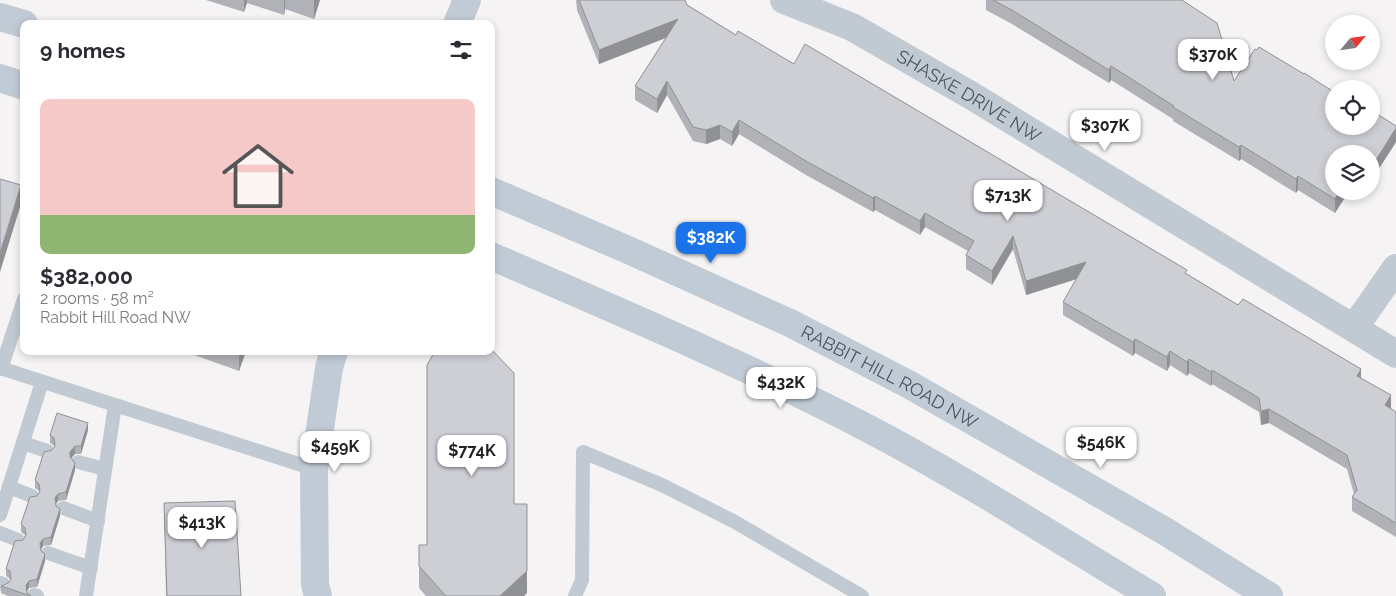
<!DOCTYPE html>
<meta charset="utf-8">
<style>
body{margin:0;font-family:Raleway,sans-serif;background:#f2f2f3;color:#2b2b33;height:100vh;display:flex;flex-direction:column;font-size:19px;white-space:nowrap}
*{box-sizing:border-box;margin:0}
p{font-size:16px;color:#7c7c81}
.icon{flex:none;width:28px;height:28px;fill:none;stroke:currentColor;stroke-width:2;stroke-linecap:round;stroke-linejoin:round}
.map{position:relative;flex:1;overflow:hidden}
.details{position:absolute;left:20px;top:20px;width:475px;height:335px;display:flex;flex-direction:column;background:#fff;border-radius:10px;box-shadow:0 2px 8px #0003}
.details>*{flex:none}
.needle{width:32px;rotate:61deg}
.controls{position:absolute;left:1325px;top:15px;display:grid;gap:10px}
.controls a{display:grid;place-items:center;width:55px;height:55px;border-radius:50%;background:#fff;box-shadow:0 2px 8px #0003;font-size:25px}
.price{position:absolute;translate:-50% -42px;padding:0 11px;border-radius:10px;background:#fff;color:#222;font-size:16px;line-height:32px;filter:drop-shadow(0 1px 2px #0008)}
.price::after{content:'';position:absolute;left:50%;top:30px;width:15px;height:11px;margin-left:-8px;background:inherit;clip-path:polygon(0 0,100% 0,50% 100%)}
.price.current{background:#1a73e8;color:#fff}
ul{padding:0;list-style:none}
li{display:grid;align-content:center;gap:10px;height:265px;padding:0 20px}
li+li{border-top:1px solid #e1e1e2}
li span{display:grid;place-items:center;height:155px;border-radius:10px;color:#555}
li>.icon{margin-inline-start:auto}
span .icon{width:90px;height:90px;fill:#fffc;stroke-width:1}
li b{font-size:21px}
h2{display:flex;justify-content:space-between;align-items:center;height:60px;padding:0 20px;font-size:21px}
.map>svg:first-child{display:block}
</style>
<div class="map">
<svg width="1396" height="596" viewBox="0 0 1396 596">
<rect width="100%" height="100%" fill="#f5f3f3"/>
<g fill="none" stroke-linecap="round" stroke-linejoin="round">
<!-- lane -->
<g stroke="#c1cad2" stroke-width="14">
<polyline points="0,368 314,469"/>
<polyline points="1,369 24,299"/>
<polyline points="23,443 47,451"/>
<polyline points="78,462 105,469"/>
<polyline points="9,487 32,496"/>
<polyline points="63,508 98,521"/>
<polyline points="0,515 42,382"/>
<polyline points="0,533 18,540"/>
<polyline points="48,553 91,568"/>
<polyline points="0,583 3,584"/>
<polyline points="34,595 37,596"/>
<polyline points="86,596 115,405"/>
<polyline points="575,596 582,580 583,452 662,485 735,522 862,596"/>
</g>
<!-- street -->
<g stroke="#c1cad2" stroke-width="28">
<path id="s1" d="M784,0L852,27L972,96L1396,354"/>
<polyline points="1354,328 1396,268"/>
</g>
<!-- secondary -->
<g stroke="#c1cbd6" stroke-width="28">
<polyline points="0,17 24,24"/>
<polyline points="457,24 467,0"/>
<polyline points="0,78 24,86"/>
<path id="s2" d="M491,191L626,249L790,323L908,384L1163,530L1269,596"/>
<path d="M491,256C618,311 746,365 869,429C966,480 1059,540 1152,596"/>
<polyline points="318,596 315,584 314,469 329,368 334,351"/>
</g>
</g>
<!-- wall -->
<g fill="#b0b2b7">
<polygon points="206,0 320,0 314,19 285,9 284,15 247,3 244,12"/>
<polygon points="576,0 685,0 687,5 736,35 794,64 1187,274 1238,305 1361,378 1391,409 1396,412 1396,537 1352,511 1352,497 1354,494 1347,469 1269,423 1261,425 1259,412 1212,384 1211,386 1189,373 1187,376 1170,365 1167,371 1135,353 1133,356 1063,315 1063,302 1077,279 1026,295 1013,249 992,285 966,269 966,255 968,251 925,227 920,235 875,210 873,212 806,175 739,134 732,146 720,139 706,144 693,141 667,95 657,113 635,100 635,86 666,38 599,64 577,10"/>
<polygon points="986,0 1182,0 1234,81 1334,126 1396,126 1396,142 1371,181 1371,154 1334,154 1334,191 1349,191 1335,213 1298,190 1296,193 1241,159 1239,161 1173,121 1173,119 1111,80 1109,83 1012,24 986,10"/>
<polygon points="183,351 246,351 239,371"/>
<polygon points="88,430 81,454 75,454 71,458 75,470 66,500 58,501 56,504 60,516 51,545 43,546 41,549 45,561 37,587 29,588 27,591 27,593 31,596 8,596 1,593 1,586 8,583 10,581 10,579 6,576 6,569 25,537 25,535 21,532 21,524 39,493 39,491 35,488 35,480 54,448 54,446 50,443 50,435"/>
<polygon points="164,503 241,596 166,596"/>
<polygon points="514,504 527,504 527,593 524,596 426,596 419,588 419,545 427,545"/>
</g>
<!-- shaded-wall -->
<g fill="#909195">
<polygon points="244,0 247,0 247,3 244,12"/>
<polygon points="284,0 285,0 285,9 284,15"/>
<polygon points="314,0 320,0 314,19"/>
<polygon points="678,19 678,33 599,64 599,50"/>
<polygon points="1111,66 1111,80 1109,83 1109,70"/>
<polygon points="667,81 667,95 657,113 657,99"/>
<polygon points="739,120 739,134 732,146 732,132"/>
<polygon points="720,125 720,139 706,144 706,130"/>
<polygon points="1396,128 1396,142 1371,181 1371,168"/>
<polygon points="1241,145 1241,159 1239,161 1239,147"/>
<polygon points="1298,176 1298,190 1296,193 1296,179"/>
<polygon points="21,185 21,204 0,272 0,253"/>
<polygon points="1340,191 1349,191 1335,213 1335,199"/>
<polygon points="875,196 875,210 873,212 873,198"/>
<polygon points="925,213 925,227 920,235 920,221"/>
<polygon points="1013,236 1013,249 992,285 992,271"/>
<polygon points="1086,262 1086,276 1026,295 1026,281"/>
<polygon points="1135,339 1135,353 1133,356 1133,342"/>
<polygon points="239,351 246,351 239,371"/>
<polygon points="1170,351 1170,365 1167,371 1167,357"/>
<polygon points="1189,359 1189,373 1187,376 1187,362"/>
<polygon points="1361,369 1361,383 1357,376"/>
<polygon points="1212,370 1212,384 1211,386 1211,372"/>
<polygon points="1391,395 1391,409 1385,405"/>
<polygon points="1269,409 1269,423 1261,425 1261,411"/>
<polygon points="88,423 88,430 81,454 81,446"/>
<polygon points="75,446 75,454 70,459 70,452"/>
<polygon points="75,463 75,470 66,500 66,492"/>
<polygon points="58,494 58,501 55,505 55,498"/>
<polygon points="60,509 60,516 51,545 51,537"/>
<polygon points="43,539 43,546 40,551 40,543"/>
<polygon points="45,554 45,561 37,587 37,579"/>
<polygon points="527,571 527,593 524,596 500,596"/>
<polygon points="29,581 29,588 26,593 26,585"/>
</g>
<!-- building -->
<g fill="#cdcfd5" stroke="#909195">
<polygon points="579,0 685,0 687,5 736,35 738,31 794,64 805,44 1187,270 1185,273 1238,305 1243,299 1361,369 1357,376 1391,395 1385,405 1396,412 1396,523 1352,497 1357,490 1347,455 1269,409 1261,411 1259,398 1212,370 1211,372 1189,359 1187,362 1170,351 1167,357 1135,339 1133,342 1063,302 1086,262 1026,281 1013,236 992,271 966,255 974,241 925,213 920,221 875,196 873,198 806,161 739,120 732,132 720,125 706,130 693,127 667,81 657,99 635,86 678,19 599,50"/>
<polygon points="993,0 1182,0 1217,23 1234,81 1255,49 1257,50 1259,47 1304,74 1304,73 1334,92 1334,126 1371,126 1371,116 1374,112 1396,126 1396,128 1371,168 1371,154 1334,154 1334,191 1340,191 1335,199 1298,176 1296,179 1241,145 1239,147 1173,107 1174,106 1111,66 1109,70 1012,10"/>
<polygon points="0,179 21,185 0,253"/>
<polygon points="491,349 514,373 514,504 527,504 527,571 500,596 446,596 419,566 419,545 427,545 427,365 435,351 491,351"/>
<polygon points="57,413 88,423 81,446 75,446 70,452 70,457 75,463 66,492 58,494 55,498 56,506 60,509 51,537 43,539 40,543 41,551 45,554 37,579 29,581 26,585 27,593 31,596 1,586 8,583 11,579 10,571 6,569 15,541 23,540 26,535 25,528 21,524 30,497 37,496 40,491 39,484 35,480 44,452 52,450 55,446 54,438 50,435"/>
<polygon points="235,501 241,596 167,596 164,503"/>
</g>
<g text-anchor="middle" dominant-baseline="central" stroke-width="4.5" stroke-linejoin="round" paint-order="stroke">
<!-- street labels -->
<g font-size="18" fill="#4a5661" stroke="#fff">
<text stroke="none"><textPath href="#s1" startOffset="209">SHASKE DRIVE NW</textPath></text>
<text stroke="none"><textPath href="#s2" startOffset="440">RABBIT HILL ROAD NW</textPath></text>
</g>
</g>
</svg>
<div class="controls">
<a><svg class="needle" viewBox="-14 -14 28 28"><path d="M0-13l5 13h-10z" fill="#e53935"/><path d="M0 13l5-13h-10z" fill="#7c7c81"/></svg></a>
<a><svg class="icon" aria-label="locate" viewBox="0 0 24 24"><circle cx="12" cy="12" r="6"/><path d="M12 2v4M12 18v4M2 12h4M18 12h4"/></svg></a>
<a><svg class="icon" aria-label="layers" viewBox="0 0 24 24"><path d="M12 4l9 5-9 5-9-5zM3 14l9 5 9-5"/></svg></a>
</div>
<b class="price" style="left:1213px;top:81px">$370K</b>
<b class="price" style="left:1105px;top:152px">$307K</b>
<b class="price" style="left:1008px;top:222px">$713K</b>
<b class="price current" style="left:711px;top:264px">$382K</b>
<b class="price" style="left:781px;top:409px">$432K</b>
<b class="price" style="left:1101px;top:469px">$546K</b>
<b class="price" style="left:335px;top:473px">$459K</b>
<b class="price" style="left:472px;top:477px">$774K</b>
<b class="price" style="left:202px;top:549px">$413K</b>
<section class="details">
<h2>9 homes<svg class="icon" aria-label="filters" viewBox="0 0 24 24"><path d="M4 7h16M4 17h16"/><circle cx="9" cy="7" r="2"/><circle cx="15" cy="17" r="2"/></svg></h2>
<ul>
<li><span style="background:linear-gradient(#f6c9c9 75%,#8fb573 0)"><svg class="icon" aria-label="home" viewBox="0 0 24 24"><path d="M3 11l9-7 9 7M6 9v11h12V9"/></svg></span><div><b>$382,000</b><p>2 rooms · 58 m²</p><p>Rabbit Hill Road NW</p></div></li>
</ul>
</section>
</div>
